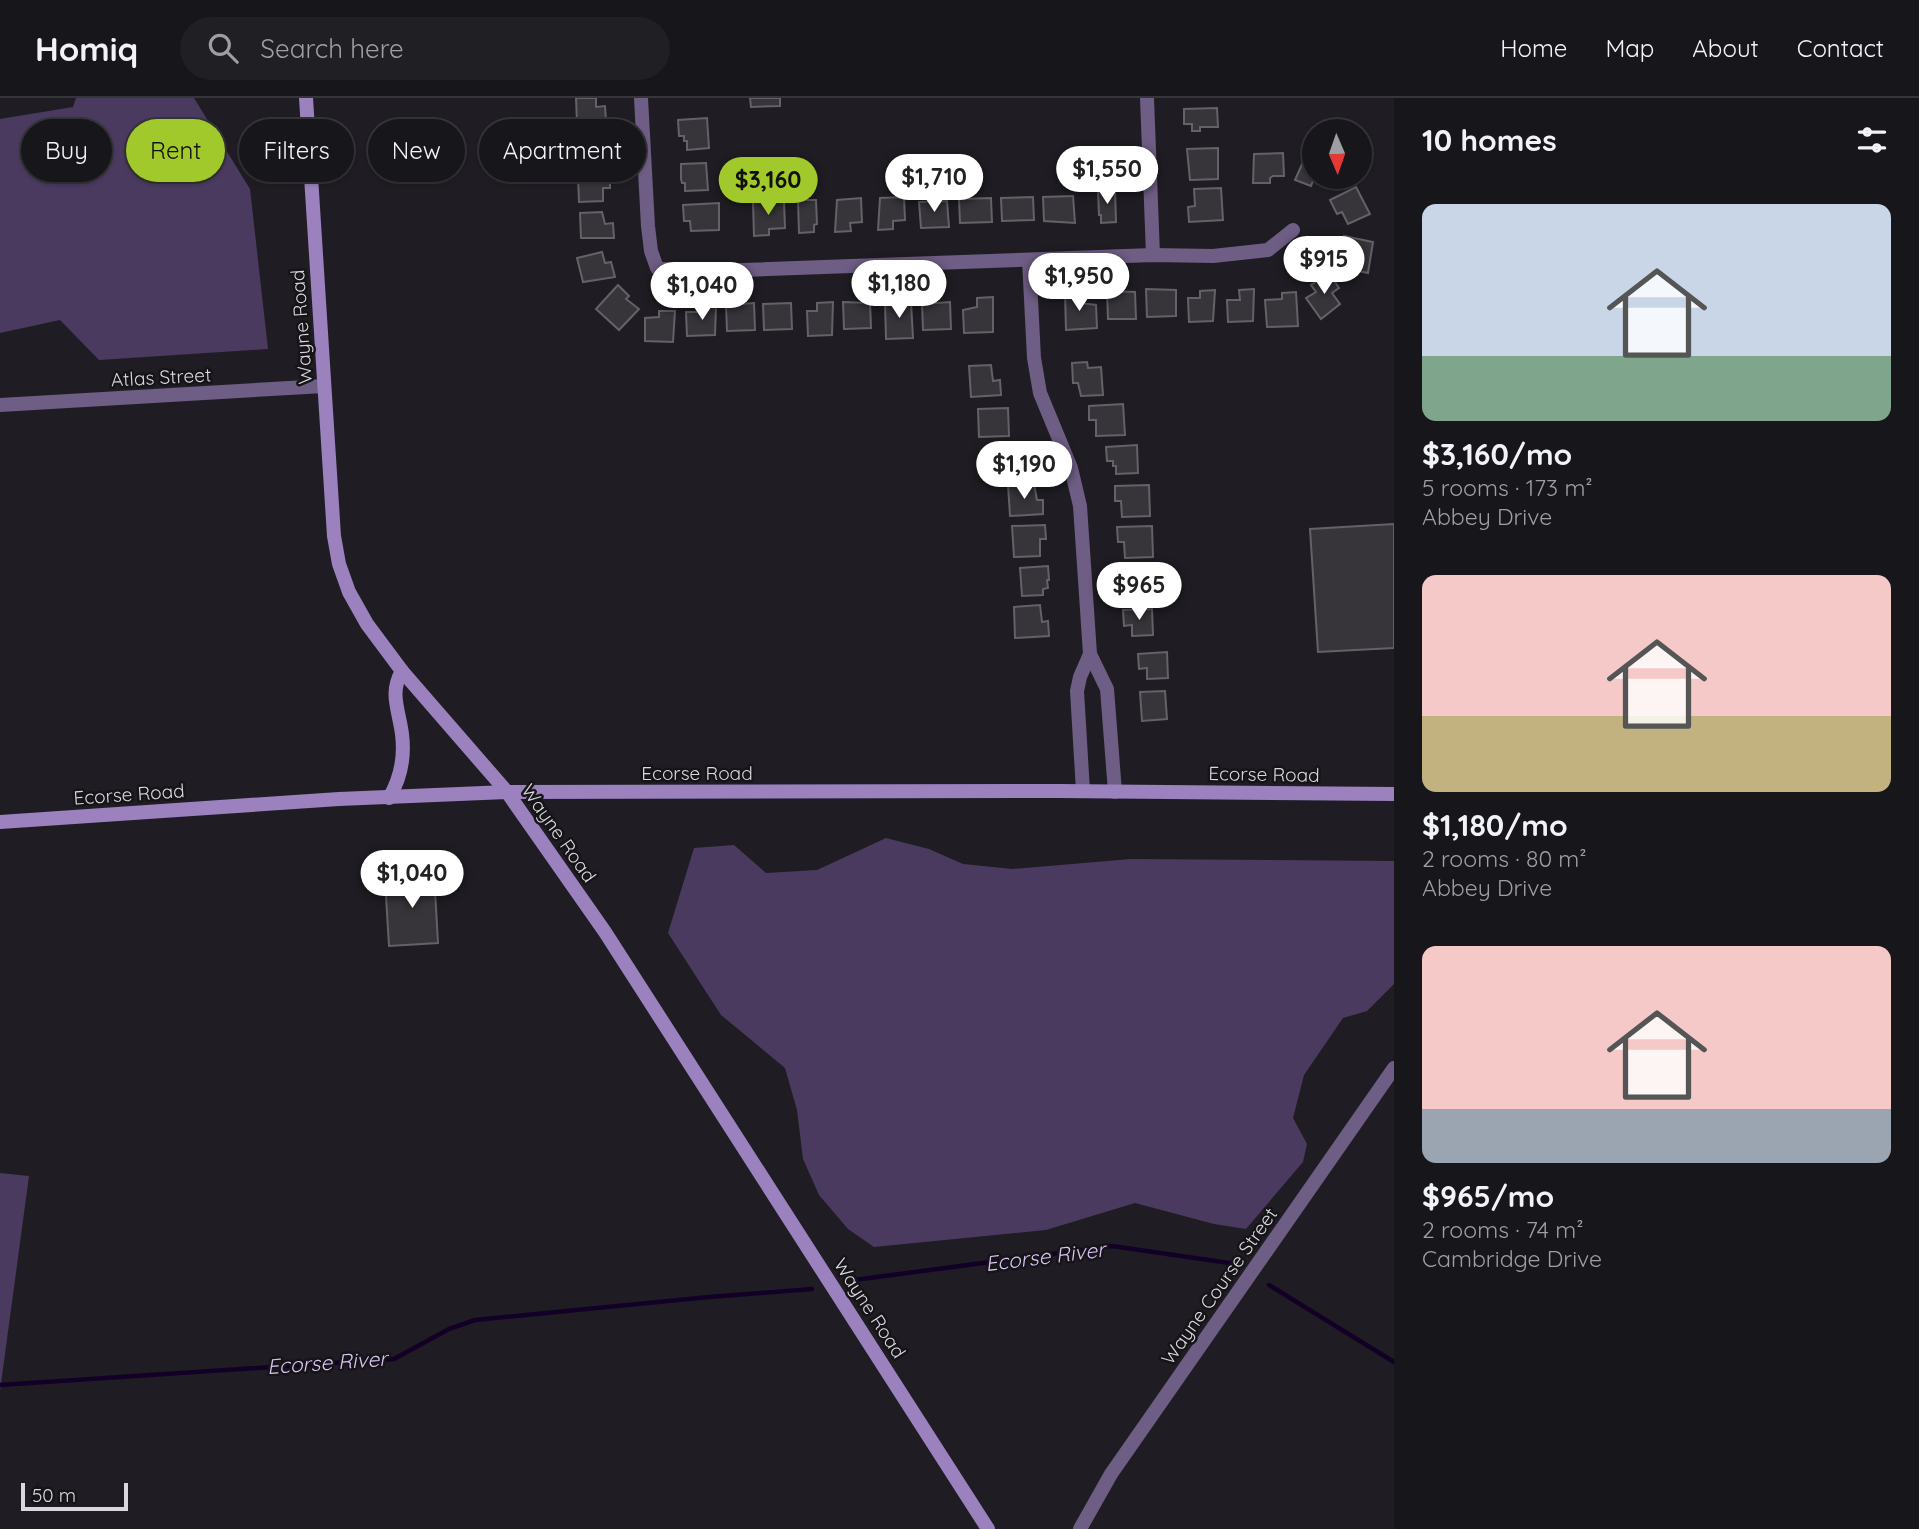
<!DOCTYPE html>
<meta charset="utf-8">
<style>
body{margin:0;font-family:Quicksand,sans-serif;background:#201f23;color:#f1f3f6;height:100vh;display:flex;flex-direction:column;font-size:26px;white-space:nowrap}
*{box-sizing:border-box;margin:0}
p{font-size:23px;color:#9e9fa2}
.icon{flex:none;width:38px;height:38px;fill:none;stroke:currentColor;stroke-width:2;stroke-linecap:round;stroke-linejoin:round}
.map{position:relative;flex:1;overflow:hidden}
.details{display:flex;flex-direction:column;background:#17161a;width:525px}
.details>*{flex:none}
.guide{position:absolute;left:21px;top:21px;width:665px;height:63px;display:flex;gap:14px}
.needle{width:46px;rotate:178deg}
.controls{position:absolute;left:1302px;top:21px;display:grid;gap:14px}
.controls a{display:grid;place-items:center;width:70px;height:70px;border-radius:50%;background:#17161a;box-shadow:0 2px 5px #0004,0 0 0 2px #363539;font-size:35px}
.scale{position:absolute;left:21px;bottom:18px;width:107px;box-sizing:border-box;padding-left:7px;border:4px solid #d9d8dc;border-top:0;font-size:19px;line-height:24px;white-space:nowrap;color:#d9d8dc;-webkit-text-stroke:5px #161419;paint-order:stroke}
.price{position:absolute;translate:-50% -60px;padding:0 16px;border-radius:24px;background:#fff;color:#222;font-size:23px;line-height:46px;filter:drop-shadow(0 2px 4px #0008)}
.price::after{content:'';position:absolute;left:50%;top:42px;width:21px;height:16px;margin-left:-10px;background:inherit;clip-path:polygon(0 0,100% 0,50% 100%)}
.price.active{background:#a1c92b;color:#111}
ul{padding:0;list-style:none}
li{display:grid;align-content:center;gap:14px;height:371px;padding:0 28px}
li span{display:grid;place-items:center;height:217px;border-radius:14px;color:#555}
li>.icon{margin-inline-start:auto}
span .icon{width:126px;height:126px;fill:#fffc;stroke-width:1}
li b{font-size:30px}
h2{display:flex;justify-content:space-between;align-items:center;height:84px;padding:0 28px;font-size:30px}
.pill{padding:0 24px;border-radius:32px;background:#17161a;box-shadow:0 2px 5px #0004,0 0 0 2px #363539;font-size:24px;line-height:63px}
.pill.active{background:#a1c92b;color:#111}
header{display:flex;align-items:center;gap:42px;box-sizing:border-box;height:98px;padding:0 35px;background:#17161a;border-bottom:2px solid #363539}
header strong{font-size:33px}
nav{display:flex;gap:38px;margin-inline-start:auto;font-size:24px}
.search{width:490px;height:63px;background:#201f23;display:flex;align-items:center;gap:18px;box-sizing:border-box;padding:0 24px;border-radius:38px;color:#9e9fa2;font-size:26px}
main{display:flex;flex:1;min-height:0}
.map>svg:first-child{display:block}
</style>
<header>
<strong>Homiq</strong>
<div class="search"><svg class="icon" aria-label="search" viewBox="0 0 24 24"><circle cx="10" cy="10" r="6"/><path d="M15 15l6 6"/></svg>Search here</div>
<nav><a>Home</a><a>Map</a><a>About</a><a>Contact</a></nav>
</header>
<main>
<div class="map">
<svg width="1394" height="1431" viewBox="0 0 1394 1431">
<rect width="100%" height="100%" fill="#1f1d23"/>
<!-- green -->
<g fill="#4a3a5f">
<polygon points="76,0 194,0 250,91 268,251 99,262 60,222 0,235 0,21 73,9"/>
<polygon points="886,740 929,751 963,766 1012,771 1131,761 1394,763 1394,886 1367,913 1343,920 1304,977 1293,1020 1307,1046 1303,1064 1246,1131 1214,1126 1135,1105 1046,1132 874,1149 848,1131 819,1097 803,1061 797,1012 785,970 721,917 668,835 694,750 734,747 766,775 817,772"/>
<polygon points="0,1075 29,1078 0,1293"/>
</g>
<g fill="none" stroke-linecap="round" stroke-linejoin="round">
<!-- stream -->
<g stroke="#130026" stroke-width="4.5">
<polyline points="854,1182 1112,1148 1236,1166"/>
<polyline points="1269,1187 1394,1264"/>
<polyline points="0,1287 394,1261 449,1231 475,1222 709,1199 812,1191"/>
</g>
</g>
<!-- building -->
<g fill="#37343a" stroke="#646168" stroke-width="2">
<polygon points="576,0 596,0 596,9 605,8 606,23 577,25"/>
<polygon points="750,0 780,0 780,8 751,9"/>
<polygon points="1217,10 1218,29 1200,29 1200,33 1192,33 1192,26 1184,26 1184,11"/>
<polygon points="707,20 709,50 687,52 687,43 684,43 684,38 679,38 678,22"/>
<polygon points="606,35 608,64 582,65 581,36"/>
<polygon points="1218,50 1218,81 1190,82 1187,51"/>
<polygon points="1283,55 1284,78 1273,78 1270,80 1270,85 1253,85 1254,56"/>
<polygon points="1307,55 1314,58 1314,79 1328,79 1326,86 1313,83 1311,88 1295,82"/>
<polygon points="706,65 708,92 685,93 685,85 682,85 681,81 681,66"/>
<polygon points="610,75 610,90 603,90 603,103 579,104 578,79"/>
<polygon points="1356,89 1370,116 1348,126 1342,114 1337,116 1330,102"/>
<polygon points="1221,90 1223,122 1189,124 1188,109 1195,108 1194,91"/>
<polygon points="1115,92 1116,124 1101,125 1101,117 1099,117 1098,93"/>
<polygon points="1073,98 1075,125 1044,123 1043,99"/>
<polygon points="904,99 905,122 893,123 893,131 878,132 880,100"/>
<polygon points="1033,99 1034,122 1002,123 1001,100"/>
<polygon points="861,100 862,124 850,125 851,133 835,134 837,102"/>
<polygon points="991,100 992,124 960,125 959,101"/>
<polygon points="798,102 816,102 817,126 814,127 814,134 799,135"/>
<polygon points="784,103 785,130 769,131 769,137 754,138 753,104"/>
<polygon points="947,103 949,129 921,130 919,104"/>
<polygon points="719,105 719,132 691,133 690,123 684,123 683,107"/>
<polygon points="602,114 605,126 613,125 614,140 581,140 580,115"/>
<polygon points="1344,138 1373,144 1368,175 1344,170 1347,156 1341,155"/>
<polygon points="602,154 605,165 611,164 615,179 583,184 577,160"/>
<polygon points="1329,175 1339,190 1332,195 1340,206 1321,221 1306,200 1316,194 1311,187"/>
<polygon points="618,187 629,198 626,201 639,211 619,232 596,211"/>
<polygon points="1146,191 1176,192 1176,218 1147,219"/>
<polygon points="1254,191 1253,223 1228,224 1227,202 1240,202 1239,192"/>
<polygon points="1215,192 1213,223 1189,224 1188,200 1200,200 1200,193"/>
<polygon points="1107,193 1135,194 1136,221 1108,221"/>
<polygon points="1296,194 1298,228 1267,229 1265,202 1282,201 1282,195"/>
<polygon points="1081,195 1081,205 1096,207 1097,230 1066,232 1065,196"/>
<polygon points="993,199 993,234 964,235 963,212 977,209 977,200"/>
<polygon points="833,204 832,237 808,238 807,213 817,213 817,205"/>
<polygon points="843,204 870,205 871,230 844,231"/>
<polygon points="885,204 911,204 913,240 886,241"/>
<polygon points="950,204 951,231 923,232 922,206"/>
<polygon points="754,205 755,232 727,233 726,207"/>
<polygon points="791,205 792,231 764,232 763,206"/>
<polygon points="716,208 715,237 687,238 686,214 700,214 700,209"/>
<polygon points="659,213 675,213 673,244 645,243 645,220 659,219"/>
<polygon points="1087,264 1088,270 1101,269 1103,297 1081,298 1078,285 1073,285 1072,265"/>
<polygon points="991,267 993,283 1000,282 1001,297 971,299 969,268"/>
<polygon points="1123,306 1125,337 1096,338 1096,322 1089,322 1089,308"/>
<polygon points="1008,310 1009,338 979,339 978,311"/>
<polygon points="1022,347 1025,363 1030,363 1031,377 1001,379 999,348"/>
<polygon points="1137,347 1138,375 1116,376 1116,368 1113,368 1113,363 1107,363 1106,349"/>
<polygon points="1034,386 1037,402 1043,402 1043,416 1010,418 1008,387"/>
<polygon points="1149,387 1150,418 1122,419 1121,403 1115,403 1115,388"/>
<polygon points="1394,426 1394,550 1318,554 1310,431"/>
<polygon points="1045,427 1046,441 1040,441 1040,458 1014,459 1012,428"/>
<polygon points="1152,428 1153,459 1125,460 1124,444 1118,444 1117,429"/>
<polygon points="1048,468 1049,482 1047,482 1048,490 1043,491 1043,497 1022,498 1020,470"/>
<polygon points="1149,471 1151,497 1130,498 1129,488 1122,488 1121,473"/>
<polygon points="1040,507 1042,524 1048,523 1049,538 1015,540 1014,509"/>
<polygon points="1152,511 1153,537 1132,538 1132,527 1124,528 1123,512"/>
<polygon points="1167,554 1168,580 1147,581 1147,570 1139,571 1138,556"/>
<polygon points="1165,593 1167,621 1142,623 1140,594"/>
<polygon points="434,775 438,845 389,848 385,781 422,778 421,776"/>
</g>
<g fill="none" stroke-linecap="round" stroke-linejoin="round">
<!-- street -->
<g stroke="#6e5d84" stroke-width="14">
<polyline points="641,0 648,128 651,153 657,170 689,174 1153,157 1213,158 1268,152 1293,132"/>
<polyline points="1147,0 1153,157"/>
<polyline points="1029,162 1034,260 1040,295 1071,370 1080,408 1090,556 1107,591 1115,694"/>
<polyline points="0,307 324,288"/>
<polyline points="1083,693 1077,593 1080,579 1090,556"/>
<polyline points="1080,1431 1111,1376 1394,970"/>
</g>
<!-- secondary -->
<g stroke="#9c81bf" stroke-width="14">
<polyline points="306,0 334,438 339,466 349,494 367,526 402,573 507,694 605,834 988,1431"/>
<path d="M389,700C401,680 405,660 402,636C399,612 389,595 402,573"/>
<polyline points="0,724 339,701 507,694 1060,693 1394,696"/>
</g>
</g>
<g text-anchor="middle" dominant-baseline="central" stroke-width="5" stroke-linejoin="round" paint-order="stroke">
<!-- street labels -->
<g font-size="19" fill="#d9d8dc" stroke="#161419">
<text transform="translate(301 229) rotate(-94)">Wayne Road</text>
<text transform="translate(161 279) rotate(-3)">Atlas Street</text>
<text x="697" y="675">Ecorse Road</text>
<text transform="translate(1264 676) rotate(1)">Ecorse Road</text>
<text transform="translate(129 696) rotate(-4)">Ecorse Road</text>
<text transform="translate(559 735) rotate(55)">Wayne Road</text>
<text transform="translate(1219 1188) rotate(-55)">Wayne Course Street</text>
<text transform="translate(870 1210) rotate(57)">Wayne Road</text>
</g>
<!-- water labels -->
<g font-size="21" font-style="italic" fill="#d9c6f4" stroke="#161419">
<text transform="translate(1045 1158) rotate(-7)">Ecorse River</text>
<text transform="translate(327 1264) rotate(-4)">Ecorse River</text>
</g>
</g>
</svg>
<div class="controls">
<a><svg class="needle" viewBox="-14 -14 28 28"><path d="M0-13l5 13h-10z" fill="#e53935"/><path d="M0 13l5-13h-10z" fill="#9e9fa2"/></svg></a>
</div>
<div class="scale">50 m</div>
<b class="price" style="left:1107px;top:108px">$1,550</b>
<b class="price" style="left:934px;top:116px">$1,710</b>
<b class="price active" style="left:768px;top:119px">$3,160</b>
<b class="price" style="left:1324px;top:198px">$915</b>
<b class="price" style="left:1079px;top:215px">$1,950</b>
<b class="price" style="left:899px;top:222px">$1,180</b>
<b class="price" style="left:702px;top:224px">$1,040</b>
<b class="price" style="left:1024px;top:403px">$1,190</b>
<b class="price" style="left:1139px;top:524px">$965</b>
<b class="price" style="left:412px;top:812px">$1,040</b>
<div class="guide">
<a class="pill">Buy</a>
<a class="pill active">Rent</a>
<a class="pill">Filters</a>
<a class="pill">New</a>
<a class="pill">Apartment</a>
</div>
</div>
<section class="details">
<h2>10 homes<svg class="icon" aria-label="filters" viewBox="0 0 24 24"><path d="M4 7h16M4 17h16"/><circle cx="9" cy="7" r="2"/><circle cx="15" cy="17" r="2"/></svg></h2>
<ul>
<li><span style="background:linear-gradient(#c9d6e8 70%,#7fa58c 0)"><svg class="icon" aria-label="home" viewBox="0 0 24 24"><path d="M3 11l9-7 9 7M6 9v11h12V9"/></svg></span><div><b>$3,160/mo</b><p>5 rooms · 173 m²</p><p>Abbey Drive</p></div></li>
<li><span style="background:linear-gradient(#f6c9c9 65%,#c2b280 0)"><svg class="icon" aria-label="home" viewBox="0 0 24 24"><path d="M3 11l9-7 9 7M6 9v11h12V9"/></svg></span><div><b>$1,180/mo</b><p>2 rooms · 80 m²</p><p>Abbey Drive</p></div></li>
<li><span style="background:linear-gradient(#f6c9c9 75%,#9aa5b1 0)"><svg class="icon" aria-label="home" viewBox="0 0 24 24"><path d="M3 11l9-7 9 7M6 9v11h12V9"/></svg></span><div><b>$965/mo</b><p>2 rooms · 74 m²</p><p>Cambridge Drive</p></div></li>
</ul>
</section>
</main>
